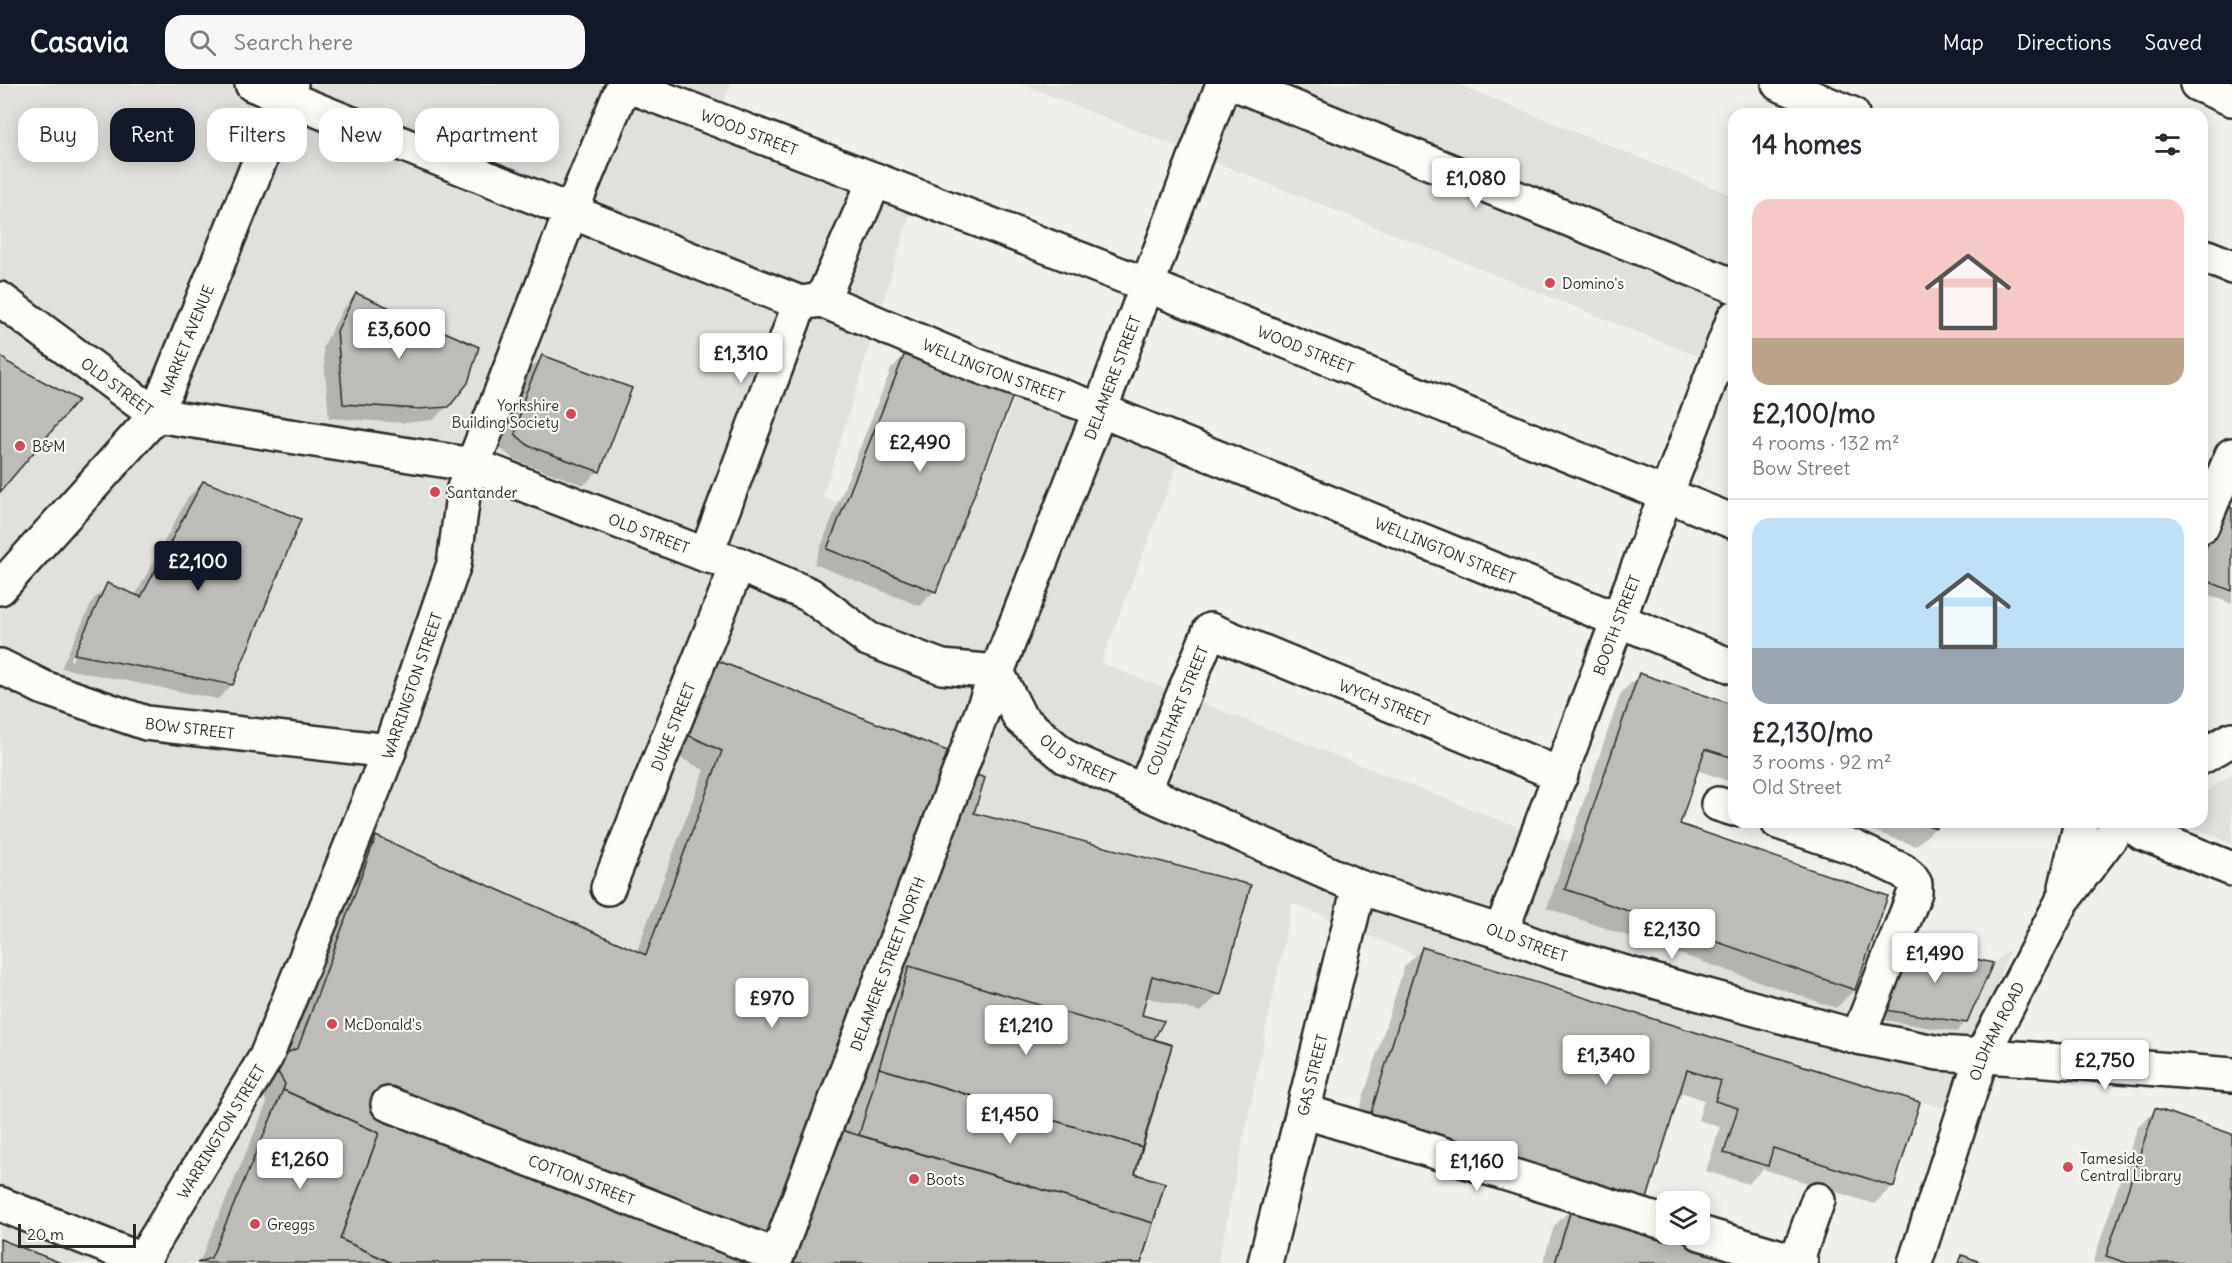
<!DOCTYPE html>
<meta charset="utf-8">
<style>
body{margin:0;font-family:Delius,sans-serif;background:#f7f7f7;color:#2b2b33;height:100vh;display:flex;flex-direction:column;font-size:22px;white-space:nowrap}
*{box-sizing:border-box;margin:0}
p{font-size:20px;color:#7c7c81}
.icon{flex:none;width:33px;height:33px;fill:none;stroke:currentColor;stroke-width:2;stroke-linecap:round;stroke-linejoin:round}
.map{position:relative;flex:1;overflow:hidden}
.side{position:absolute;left:1728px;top:24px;width:480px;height:720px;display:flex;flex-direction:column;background:#fff;border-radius:18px;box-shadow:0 3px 15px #0003}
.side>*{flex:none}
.hud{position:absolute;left:18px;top:24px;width:570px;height:54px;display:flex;gap:12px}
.buttons{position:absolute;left:1656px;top:1107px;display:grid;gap:12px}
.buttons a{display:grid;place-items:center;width:54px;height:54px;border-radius:12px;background:#fff;box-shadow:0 3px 15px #0003;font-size:30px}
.scale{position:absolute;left:18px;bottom:15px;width:118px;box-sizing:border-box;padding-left:6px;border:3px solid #2b2b2b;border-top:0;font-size:16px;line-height:21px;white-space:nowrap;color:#2b2b2b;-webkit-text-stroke:4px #fdfcf7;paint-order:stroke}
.price{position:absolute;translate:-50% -51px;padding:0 14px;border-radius:6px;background:#fff;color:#222;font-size:20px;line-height:39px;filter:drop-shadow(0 2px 3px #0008)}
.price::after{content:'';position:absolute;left:50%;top:36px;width:18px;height:14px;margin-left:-9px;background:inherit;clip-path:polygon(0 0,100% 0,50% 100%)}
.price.selected{background:#111827;color:#fff}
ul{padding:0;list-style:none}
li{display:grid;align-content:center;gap:12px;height:318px;padding:0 24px}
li+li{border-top:2px solid #e1e1e2}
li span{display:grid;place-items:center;height:186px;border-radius:18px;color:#555}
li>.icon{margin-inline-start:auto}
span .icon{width:108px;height:108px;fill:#fffc;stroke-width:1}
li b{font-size:26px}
h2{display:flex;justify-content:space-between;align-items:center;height:72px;padding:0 24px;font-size:26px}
.pill{padding:0 21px;border-radius:18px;background:#fff;box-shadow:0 3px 15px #0003;font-size:21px;line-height:54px}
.pill.selected{background:#111827;color:#fff}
header{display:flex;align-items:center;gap:36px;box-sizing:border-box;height:84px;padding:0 30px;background:#111827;color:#fff}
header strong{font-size:28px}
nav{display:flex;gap:33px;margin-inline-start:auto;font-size:21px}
.search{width:420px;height:54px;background:#f7f7f7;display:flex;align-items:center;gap:15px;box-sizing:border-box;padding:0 21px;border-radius:18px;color:#7c7c81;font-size:22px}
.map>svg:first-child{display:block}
</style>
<header>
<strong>Casavia</strong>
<div class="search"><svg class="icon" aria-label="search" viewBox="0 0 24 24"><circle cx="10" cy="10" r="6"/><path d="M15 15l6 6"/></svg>Search here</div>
<nav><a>Map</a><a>Directions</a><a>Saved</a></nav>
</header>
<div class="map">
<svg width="2232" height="1179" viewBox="0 0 2232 1179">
<rect width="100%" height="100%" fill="#f0efeb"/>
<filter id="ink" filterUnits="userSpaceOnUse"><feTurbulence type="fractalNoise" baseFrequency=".0167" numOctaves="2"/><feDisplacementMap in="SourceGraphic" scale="12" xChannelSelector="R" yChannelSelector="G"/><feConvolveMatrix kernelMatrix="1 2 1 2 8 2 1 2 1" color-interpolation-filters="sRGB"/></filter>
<g filter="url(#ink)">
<!-- built -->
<g fill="#e1e0dc">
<polygon points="0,0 731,0 709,52 911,127 823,413 956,459 1019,305 1181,371 1101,579 1507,739 1903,858 1993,879 2010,865 1948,1025 1460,890 1292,819 1218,1179 50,1179 0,1156"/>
<polygon points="1021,0 1457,0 1734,112 1734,287"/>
<polygon points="2232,690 2232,760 2181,738 2202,738 2202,710"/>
</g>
<!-- shadow -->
<g fill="#0003" fill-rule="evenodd">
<polygon points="356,211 412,327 446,324 433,336 404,339 329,334 323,263 342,226"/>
<polygon points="905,270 934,507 920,522 814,480 891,285"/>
<polygon points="542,273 598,387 584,401 515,376 501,365 511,326 528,288"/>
<path d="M203,399L232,601L218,615L61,584L93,516L108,501L135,512L188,413ZM98,516H101L72,577L70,576Z"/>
<polygon points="2232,425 2232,520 2202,508 2202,463 2215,432"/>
<polygon points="1640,590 1734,623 1734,699 1697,686 1678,741 1854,906 1836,924 1547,824 1621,609"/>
<polygon points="698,596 972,731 1219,910 1201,928 1145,913 1140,932 1152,956 1134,1091 1140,1179 199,1179 267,1019 254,995 285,972 358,772 376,753 636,869 704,686 671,669"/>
<polygon points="1847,738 1937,738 1935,744 1916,762"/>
<polygon points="1423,864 1918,1019 1893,1102 1874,1120 1763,1085 1748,1100 1706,1087 1720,1043 1698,1036 1704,1016 1678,1007 1624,1139 1760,1179 1543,1179 1554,1142 1574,1122 1351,1053 1404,883"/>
<polygon points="1894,869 1966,938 1956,948 1871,934"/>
<polygon points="2156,1026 2232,1051 2232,1179 2093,1179 2137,1044"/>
</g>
<!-- building -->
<g fill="#bdbcb8" stroke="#2b2b2b" stroke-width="1.5">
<polygon points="356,209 479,263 468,299 449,323 419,325 343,320 337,247"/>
<polygon points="905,269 1013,312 936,508 827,465"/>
<polygon points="0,271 7,278 78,316 0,408"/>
<polygon points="542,271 632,304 600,388 529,362 515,350 525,311"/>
<polygon points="203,397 301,435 233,601 74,570 107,499 141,513"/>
<polygon points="2225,421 2232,424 2232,507 2202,495 2202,473"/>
<polygon points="716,576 950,668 948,681 985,694 974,729 1251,801 1221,911 1152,892 1142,931 1164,937 1154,955 1172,961 1135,1090 1165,1099 1141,1179 392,1179 340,1155 379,1049 283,1006 285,1000 271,976 298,964 376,752 646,871 722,667 688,651"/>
<polygon points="1639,589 1734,621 1734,674 1705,665 1680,740 1888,812 1855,906 1565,805"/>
<polygon points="1918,738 1938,738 1936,744"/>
<polygon points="1903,858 1993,879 1967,939 1879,925"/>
<polygon points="1422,863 1920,1018 1894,1103 1773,1064 1768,1082 1724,1069 1738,1024 1715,1017 1721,997 1687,986 1645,1121 1369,1035"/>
<polygon points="909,882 1172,961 1142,1063 879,984"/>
<polygon points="879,984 1142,1063 1135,1090 1165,1099 1153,1139 859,1051"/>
<polygon points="283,1006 379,1049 340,1155 392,1179 197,1179 211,1174"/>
<polygon points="2155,1024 2232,1050 2232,1179 2127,1179 2106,1172"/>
<polygon points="841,1046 1153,1139 1141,1179 791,1179"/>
<polygon points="1572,1122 1668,1150 1765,1179 1555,1179"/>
<polygon points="0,1155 61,1179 0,1179"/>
<polygon points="1962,1171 1983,1179 1959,1179"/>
</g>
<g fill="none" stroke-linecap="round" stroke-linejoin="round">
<defs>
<g id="minor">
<path id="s1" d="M252,0L800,219L822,216L973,280L1100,326L1734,583"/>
<path id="s2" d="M624,0L875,96"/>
<polyline points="1236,0 1734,202"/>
<polyline points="1779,0 1852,30"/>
<polyline points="2197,0 2232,15"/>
<polyline points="2202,171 2232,183"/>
<path id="s3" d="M0,215L156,331L473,381L706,471L738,480L810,511L868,555L942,583L997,588"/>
<path id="s4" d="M822,216L875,96L1147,201L1734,438"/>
<polyline points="706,471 800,219"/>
<path id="s5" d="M0,504L156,331L291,0"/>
<path id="s6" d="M0,582L44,604L146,639L389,667"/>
<path id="s7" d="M997,588L1020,634L1066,673L1359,803L1501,848L1553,868L1671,902L1858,953L1939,969L2047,976L2232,991"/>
<path id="s8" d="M1144,707L1210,546L1561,691"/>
<polyline points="1718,720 1734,725"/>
<polyline points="1778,738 1853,763 1903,787 1911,794 1915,800 1915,808 1858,953"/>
<polyline points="2129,738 2142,749 2232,785"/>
<path id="s9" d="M608,804L738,480"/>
<path id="s10" d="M1501,848L1618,536L1734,234"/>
<path id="s11" d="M388,1020L777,1172L997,588L1100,326L1223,0"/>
<polyline points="1303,1027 1666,1139"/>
<polyline points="0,1120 144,1177"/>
<polyline points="1700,1149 1801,1179"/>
<polyline points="1796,1178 1818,1116"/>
<path id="s12" d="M143,1179L150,1164L266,973L389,667L454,480L464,404L571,128L624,0"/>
<path id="s13" d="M1265,1179L1359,803"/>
</g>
<g id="highway">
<polyline points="2202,442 2232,371"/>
<polyline points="2202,673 2232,655"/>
<polyline points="2066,803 2081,738"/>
<path id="s14" d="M1915,1179L1982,971L2063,816L2122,738"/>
</g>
</defs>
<!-- minor casing -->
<use href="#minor" stroke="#2b2b2b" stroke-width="38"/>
<!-- highway casing -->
<use href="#highway" stroke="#2b2b2b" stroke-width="38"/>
<!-- minor -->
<use href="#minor" stroke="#fdfcf7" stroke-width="33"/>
<!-- highway -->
<use href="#highway" stroke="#fdfcf7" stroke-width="33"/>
</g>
</g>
<!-- markers -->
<g fill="#d1495b" stroke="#fdfcf7" stroke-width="2">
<circle cx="1550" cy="199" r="6"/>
<circle cx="571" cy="330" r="6"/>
<circle cx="20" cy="362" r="6"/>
<circle cx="435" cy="408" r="6"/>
<circle cx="332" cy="940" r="6"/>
<circle cx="2068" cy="1083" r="6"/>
<circle cx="914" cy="1095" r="6"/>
<circle cx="255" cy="1140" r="6"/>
</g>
<g text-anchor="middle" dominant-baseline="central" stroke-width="4.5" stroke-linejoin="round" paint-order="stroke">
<!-- street labels -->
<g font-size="15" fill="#2b2b2b" stroke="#fdfcf7">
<text stroke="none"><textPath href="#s2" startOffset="134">WOOD STREET</textPath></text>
<text stroke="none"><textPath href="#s5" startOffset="314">MARKET AVENUE</textPath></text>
<text stroke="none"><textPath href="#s4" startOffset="594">WOOD STREET</textPath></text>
<text stroke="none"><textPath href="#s1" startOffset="798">WELLINGTON STREET</textPath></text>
<text stroke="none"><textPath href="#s11" startOffset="1358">DELAMERE STREET</textPath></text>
<text stroke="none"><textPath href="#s3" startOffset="146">OLD STREET</textPath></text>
<text stroke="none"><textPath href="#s3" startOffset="704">OLD STREET</textPath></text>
<text stroke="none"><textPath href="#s1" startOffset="1284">WELLINGTON STREET</textPath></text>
<text stroke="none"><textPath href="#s10" startOffset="328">BOOTH STREET</textPath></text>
<text stroke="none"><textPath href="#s12" startOffset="639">WARRINGTON STREET</textPath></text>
<text stroke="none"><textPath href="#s8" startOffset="363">WYCH STREET</textPath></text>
<text stroke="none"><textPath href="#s8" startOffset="87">COULTHART STREET</textPath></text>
<text stroke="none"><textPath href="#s9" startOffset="174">DUKE STREET</textPath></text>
<text stroke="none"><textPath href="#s6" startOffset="201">BOW STREET</textPath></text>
<text stroke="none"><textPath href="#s7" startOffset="123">OLD STREET</textPath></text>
<text stroke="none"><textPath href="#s7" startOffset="609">OLD STREET</textPath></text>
<text stroke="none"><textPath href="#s11" startOffset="730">DELAMERE STREET NORTH</textPath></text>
<text stroke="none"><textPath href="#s14" startOffset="246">OLDHAM ROAD</textPath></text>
<text stroke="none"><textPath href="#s13" startOffset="194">GAS STREET</textPath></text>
<text stroke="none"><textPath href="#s12" startOffset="153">WARRINGTON STREET</textPath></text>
<text stroke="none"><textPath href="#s11" startOffset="208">COTTON STREET</textPath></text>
</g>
<!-- poi labels -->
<g font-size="15" fill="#2b2b2b" stroke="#fdfcf7" text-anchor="start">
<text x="1562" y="199">Domino's</text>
<text x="559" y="321" text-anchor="end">Yorkshire<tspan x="559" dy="17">Building Society</tspan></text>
<text x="32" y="362">B&amp;M</text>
<text x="447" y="408">Santander</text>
<text x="344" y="940">McDonald's</text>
<text x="2080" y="1074">Tameside<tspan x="2080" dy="17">Central Library</tspan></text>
<text x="926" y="1095">Boots</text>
<text x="267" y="1140">Greggs</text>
</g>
</g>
</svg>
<div class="buttons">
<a><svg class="icon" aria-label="layers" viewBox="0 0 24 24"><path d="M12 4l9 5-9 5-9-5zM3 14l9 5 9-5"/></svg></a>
</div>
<div class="scale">20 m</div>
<b class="price" style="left:1476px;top:125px">£1,080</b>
<b class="price" style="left:399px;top:276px">£3,600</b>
<b class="price" style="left:741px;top:300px">£1,310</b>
<b class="price" style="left:920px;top:389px">£2,490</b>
<b class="price selected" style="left:198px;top:508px">£2,100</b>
<b class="price" style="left:1672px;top:876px">£2,130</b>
<b class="price" style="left:1935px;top:900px">£1,490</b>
<b class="price" style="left:772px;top:945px">£970</b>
<b class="price" style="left:1026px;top:972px">£1,210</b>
<b class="price" style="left:1606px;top:1002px">£1,340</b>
<b class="price" style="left:2105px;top:1007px">£2,750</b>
<b class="price" style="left:1010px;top:1061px">£1,450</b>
<b class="price" style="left:300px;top:1106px">£1,260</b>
<b class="price" style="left:1477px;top:1108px">£1,160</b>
<div class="hud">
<a class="pill">Buy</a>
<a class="pill selected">Rent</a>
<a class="pill">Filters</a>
<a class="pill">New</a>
<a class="pill">Apartment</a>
</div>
<section class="side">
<h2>14 homes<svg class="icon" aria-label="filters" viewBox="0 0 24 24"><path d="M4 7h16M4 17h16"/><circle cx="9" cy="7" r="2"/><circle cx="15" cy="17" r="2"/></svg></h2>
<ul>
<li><span style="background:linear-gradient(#f6c9c9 75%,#b9a48a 0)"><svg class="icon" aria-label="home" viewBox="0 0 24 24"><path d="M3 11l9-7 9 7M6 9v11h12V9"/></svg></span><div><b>£2,100/mo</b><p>4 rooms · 132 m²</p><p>Bow Street</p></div></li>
<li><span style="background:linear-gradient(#bfe0f5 70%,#9aa5b1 0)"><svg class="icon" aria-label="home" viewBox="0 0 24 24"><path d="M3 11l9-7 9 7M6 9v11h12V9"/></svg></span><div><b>£2,130/mo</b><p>3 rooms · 92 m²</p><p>Old Street</p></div></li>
</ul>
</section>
</div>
